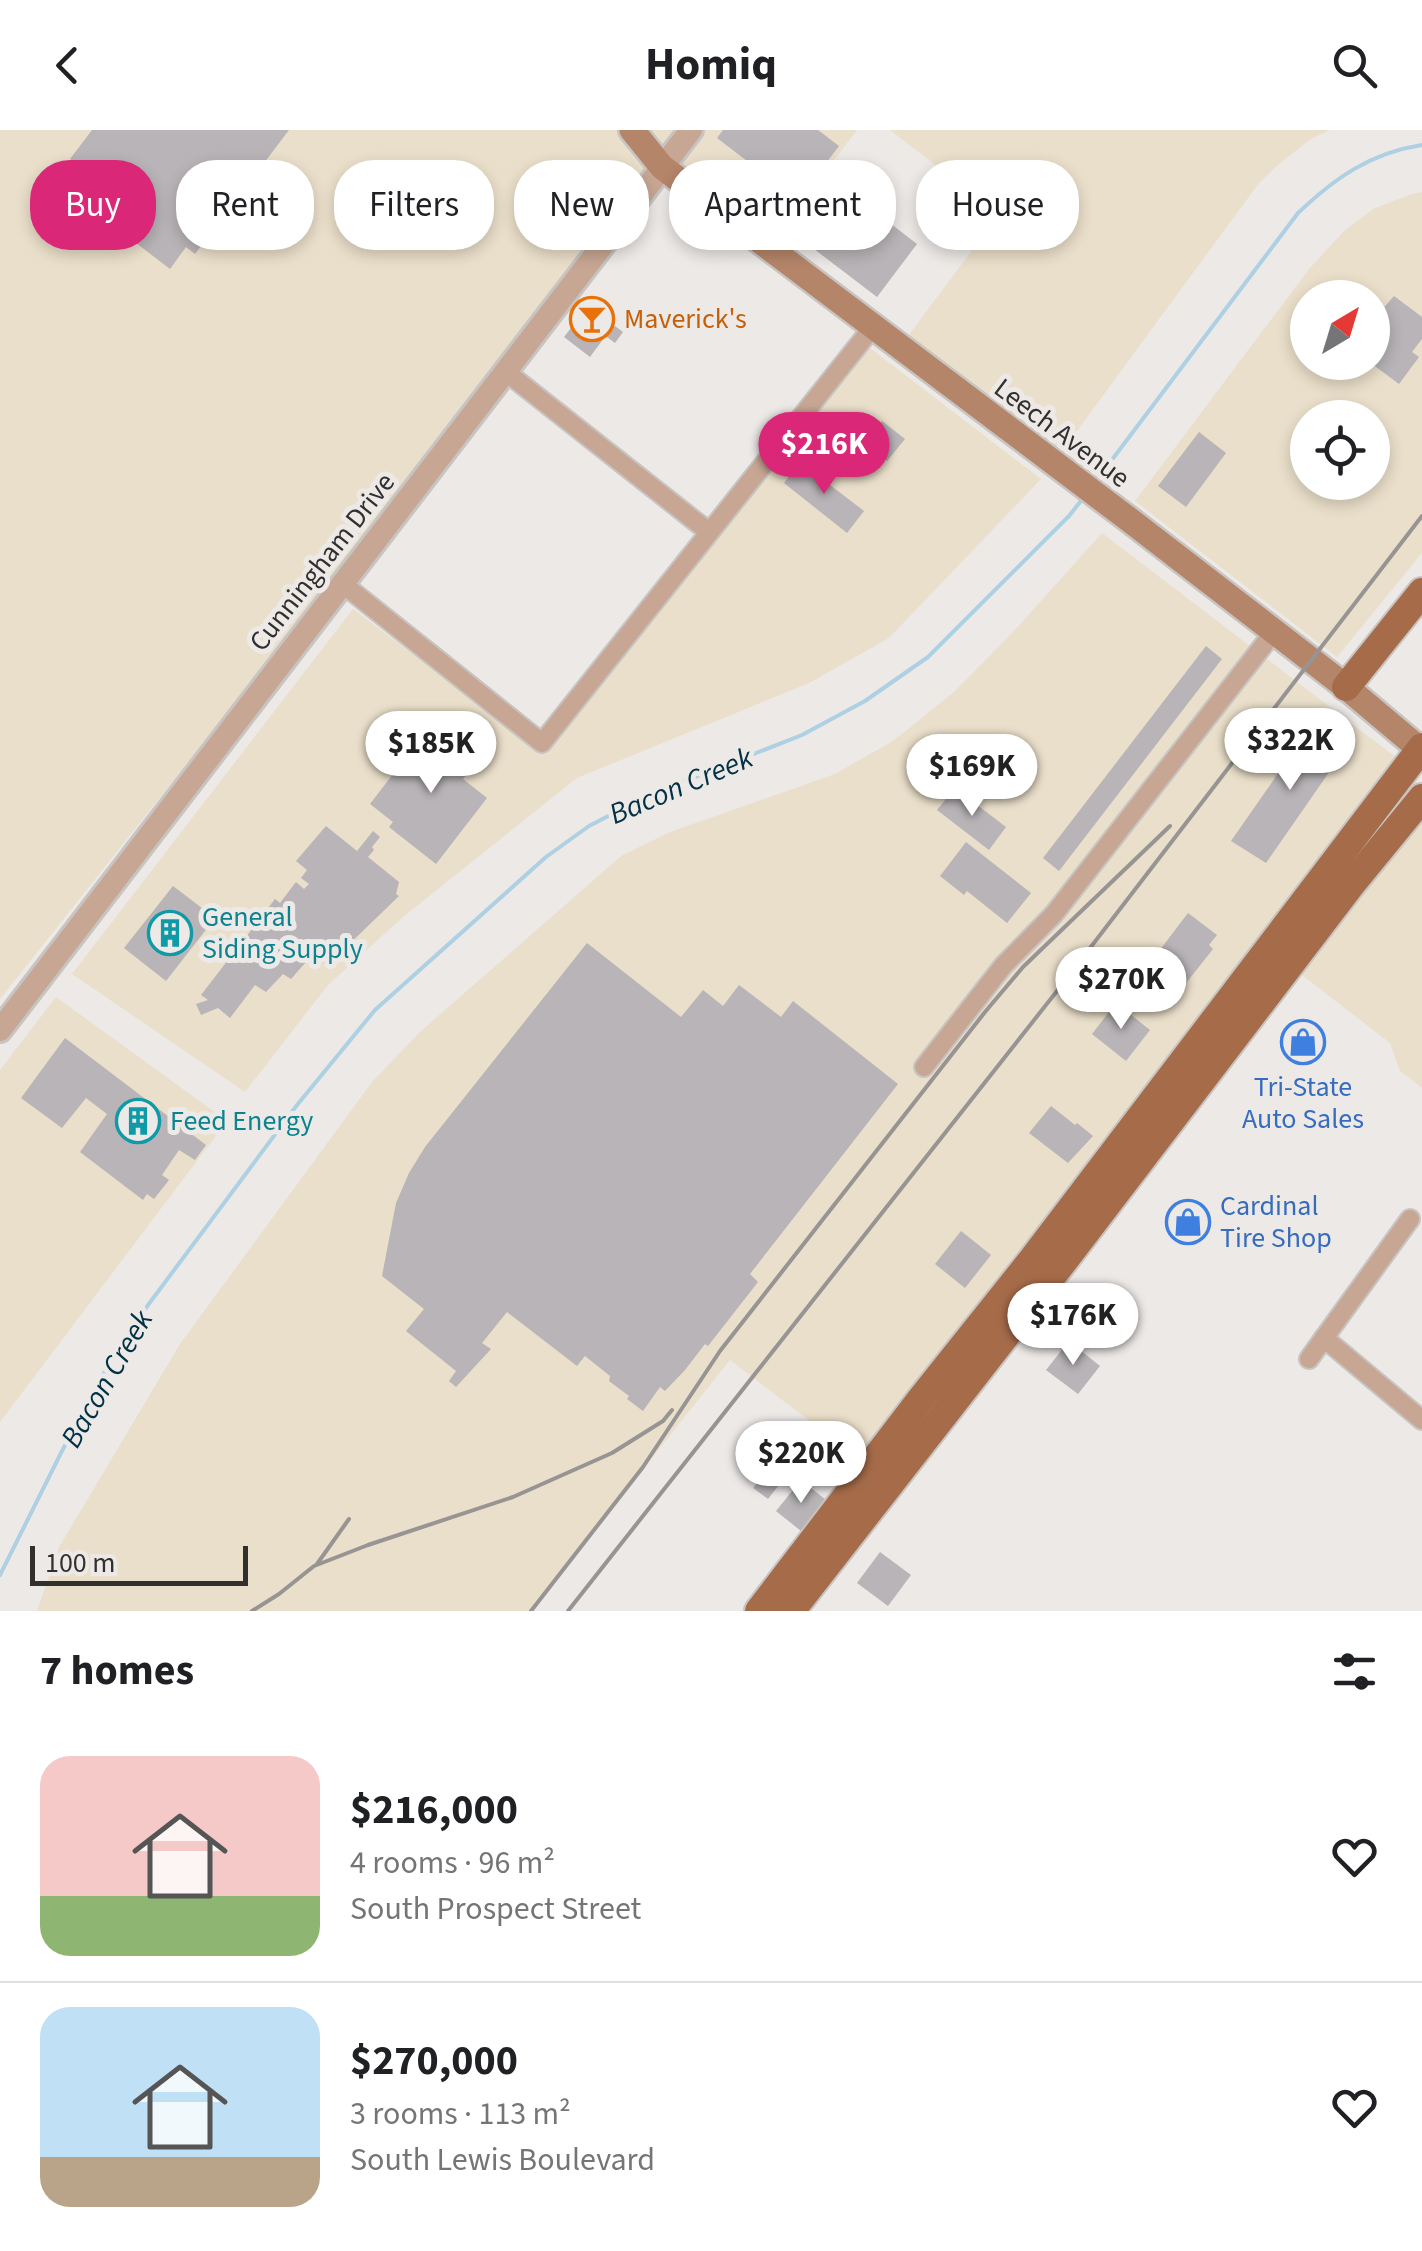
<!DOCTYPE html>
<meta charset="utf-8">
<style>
body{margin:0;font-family:"Source Sans 3",sans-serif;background:#f6f6f6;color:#202124;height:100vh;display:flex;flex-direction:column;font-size:38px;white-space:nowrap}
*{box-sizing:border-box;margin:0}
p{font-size:32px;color:#757577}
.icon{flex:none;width:55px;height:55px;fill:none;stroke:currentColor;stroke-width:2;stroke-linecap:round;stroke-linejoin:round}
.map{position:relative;height:1481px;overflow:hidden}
.side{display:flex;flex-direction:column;background:#fff;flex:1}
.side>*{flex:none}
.top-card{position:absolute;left:30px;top:30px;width:1362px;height:90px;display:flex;gap:20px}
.needle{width:65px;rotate:38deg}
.fabs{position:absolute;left:1290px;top:150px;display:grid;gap:20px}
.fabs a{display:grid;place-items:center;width:100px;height:100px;border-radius:50%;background:#fff;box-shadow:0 5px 15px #0003;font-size:50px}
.scale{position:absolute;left:30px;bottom:25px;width:218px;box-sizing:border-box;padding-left:10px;border:5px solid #31302f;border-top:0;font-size:28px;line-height:35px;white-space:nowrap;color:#31302f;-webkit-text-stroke:8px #ede9e7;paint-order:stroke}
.price{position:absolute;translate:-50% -85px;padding:0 22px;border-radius:35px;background:#fff;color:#222;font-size:32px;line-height:65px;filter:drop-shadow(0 2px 5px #0008)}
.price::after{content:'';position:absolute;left:50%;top:60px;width:30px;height:22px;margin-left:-15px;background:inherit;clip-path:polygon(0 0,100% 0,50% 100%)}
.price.selected{background:#db2777;color:#fff}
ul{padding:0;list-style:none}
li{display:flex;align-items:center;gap:30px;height:250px;padding:0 40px}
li+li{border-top:2px solid #e0e0e0}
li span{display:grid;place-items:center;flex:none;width:280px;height:200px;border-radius:30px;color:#555}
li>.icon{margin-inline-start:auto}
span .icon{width:120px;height:120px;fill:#fffc;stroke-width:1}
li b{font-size:42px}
h2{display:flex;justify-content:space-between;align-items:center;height:120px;padding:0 40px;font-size:42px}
.chip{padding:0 35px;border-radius:40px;background:#fff;box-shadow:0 5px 15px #0003;font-size:35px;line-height:90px}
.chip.selected{background:#db2777;color:#fff}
header{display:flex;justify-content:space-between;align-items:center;height:130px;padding:0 40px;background:#fff;font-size:45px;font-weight:700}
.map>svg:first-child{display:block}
</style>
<header><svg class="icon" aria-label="back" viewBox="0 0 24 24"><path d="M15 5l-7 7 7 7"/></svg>Homiq<svg class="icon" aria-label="search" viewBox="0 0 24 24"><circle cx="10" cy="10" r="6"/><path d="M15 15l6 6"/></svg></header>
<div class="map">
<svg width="1422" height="1481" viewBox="0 0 1422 1481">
<rect width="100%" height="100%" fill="#ede9e7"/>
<!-- industrial -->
<g fill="#eadfca" fill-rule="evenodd">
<polygon points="0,0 622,0 658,40 0,869"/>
<polygon points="645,0 857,0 773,111 655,15"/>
<polygon points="890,0 1330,0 1311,9 1280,33 1259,53 1063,320 908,206 999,84"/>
<path d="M1422,62V423L1337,527L1135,371L1309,139L1344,101L1373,79L1412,64ZM1308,168H1372V232H1308ZM1308,288H1372V352H1308Z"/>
<polygon points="866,215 1041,349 889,508 809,553 577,648 403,787 328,855 245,962 72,844 353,479 546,624"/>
<polygon points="1102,403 1398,629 861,1330 730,1230 530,1481 37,1481 59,1417 180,1214 372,952 421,901 621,726 670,702 835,644 893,611 954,562 1013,502"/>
<polygon points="1422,688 1422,958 1400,941 1390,913 1302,845"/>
<polygon points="56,867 227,991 0,1292 0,940"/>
</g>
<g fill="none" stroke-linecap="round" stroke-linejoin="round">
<!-- stream -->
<g stroke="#aed0e3" stroke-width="4">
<path d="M1096,351L1298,83C1335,48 1370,23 1422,15"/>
<polyline points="0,1445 62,1321 122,1210 297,975 375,880 546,727 589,696 647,666 802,605 865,571 928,527 1069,386 1084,367"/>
</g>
</g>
<!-- building -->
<g fill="#b8b4b7">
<polygon points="92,0 289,0 195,124 186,117 170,139 93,80 109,59 70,29"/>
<polygon points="723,0 818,0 839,16 798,70 717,8"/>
<polygon points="855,66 917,114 877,167 814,119"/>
<polygon points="1394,166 1422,187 1422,209 1412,222 1419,227 1399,254 1372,234 1372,191"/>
<polygon points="588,176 623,202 615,213 599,201 598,203 604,208 590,227 564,207"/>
<polygon points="882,291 905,309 887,331 864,314"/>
<polygon points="1199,302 1226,323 1186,377 1158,356"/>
<polygon points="800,332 864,381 847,403 784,353"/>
<polygon points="1206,516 1222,529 1059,741 1043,728"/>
<polygon points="1314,592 1348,615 1266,733 1231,711"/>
<polygon points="433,599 452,614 455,610 465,617 472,612 481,619 472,631 463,624 459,629 472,638 463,649 487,668 436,734 389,697 393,692 370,674 403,631 407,632"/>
<polygon points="955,658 1006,697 989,720 937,680"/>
<polygon points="326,696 357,721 373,701 380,707 372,717 374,720 368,727 399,752 396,764 399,766 338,825 324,833 313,824 291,849 283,844 266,862 255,855 230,888 218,878 201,885 196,874 208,870 201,865 275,769 280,773 296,752 304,759 309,754 301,748 307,740 296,731"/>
<polygon points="966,712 1031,763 1007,793 967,761 964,765 940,746"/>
<polygon points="173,756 215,788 166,851 124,818"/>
<polygon points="1188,783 1217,805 1209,815 1213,819 1179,862 1147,837"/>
<polygon points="587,813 681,887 703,860 723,876 739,855 781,887 793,871 898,954 750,1144 758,1152 708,1216 705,1214 685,1240 665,1261 660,1257 643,1281 627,1269 629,1266 609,1251 610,1246 585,1226 577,1236 507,1182 482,1213 491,1219 456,1257 449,1251 456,1241 406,1201 424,1179 382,1146 396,1073 409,1043 425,1017"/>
<polygon points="1116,873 1150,900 1126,931 1092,904"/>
<polygon points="65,908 206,1015 195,1030 179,1020 162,1045 169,1050 154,1069 147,1064 143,1070 80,1022 107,984 86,968 62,998 21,968"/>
<polygon points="1051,976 1075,995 1077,993 1093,1006 1068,1033 1029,1003"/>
<polygon points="961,1101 991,1125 965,1158 935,1134"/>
<polygon points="1069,1211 1100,1236 1078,1264 1046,1240"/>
<polygon points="795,1300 813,1313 796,1336 778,1323"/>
<polygon points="771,1335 786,1346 768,1369 753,1358"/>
<polygon points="801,1350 826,1370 801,1401 776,1381"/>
<polygon points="880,1422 911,1445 888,1476 857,1453"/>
</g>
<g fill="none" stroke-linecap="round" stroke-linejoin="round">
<defs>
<g id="minor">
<polyline points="506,242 709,402"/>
<polyline points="343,454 542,613 872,198"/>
<polyline points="924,937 1003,836 1054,784 1273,503"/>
<polyline points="1410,1089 1324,1208 1422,1290"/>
<polyline points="1309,1229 1324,1208"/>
</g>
<polyline id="tertiary" points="0,900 691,0"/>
<polyline id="secondary" points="632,0 662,37 1131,391 1346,557 1422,621"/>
<g id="primary">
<polyline points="1346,557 1422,462"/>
<polyline points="759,1481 921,1269 1032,1130 1422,617"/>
<polyline points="791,1481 1070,1123 1350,756 1422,668"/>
</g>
</defs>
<!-- minor casing -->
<use href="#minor" stroke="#c7c4c2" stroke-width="22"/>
<!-- tertiary casing -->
<use href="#tertiary" stroke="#c7c4c2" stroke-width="28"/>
<!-- secondary casing -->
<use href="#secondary" stroke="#c7c4c2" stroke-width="30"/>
<!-- primary casing -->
<use href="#primary" stroke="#c7c4c2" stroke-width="32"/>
<!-- minor -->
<use href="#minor" stroke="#c8a694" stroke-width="18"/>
<!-- tertiary -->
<use href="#tertiary" stroke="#c8a694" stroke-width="22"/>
<!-- secondary -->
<use href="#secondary" stroke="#b58569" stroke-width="25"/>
<!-- primary -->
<use href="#primary" stroke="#a66c4a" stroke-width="28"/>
<!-- rail -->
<g stroke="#979493" stroke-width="4">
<polyline points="317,1434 349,1389"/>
<polyline points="252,1481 279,1464 314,1436 368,1415 513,1367 612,1323 663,1291 672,1280"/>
<polyline points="531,1481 643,1337 720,1221 985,882 1023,837 1170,696"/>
<polyline points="568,1481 1057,861 1422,386"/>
</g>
</g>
<!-- icons -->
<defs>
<symbol id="bar-ring" viewBox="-11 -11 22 22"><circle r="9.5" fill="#ede9e7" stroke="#e8710a" stroke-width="1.5"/><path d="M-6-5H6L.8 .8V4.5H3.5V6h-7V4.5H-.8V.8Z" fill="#e8710a"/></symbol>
<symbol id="building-ring" viewBox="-11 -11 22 22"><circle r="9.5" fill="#ede9e7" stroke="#0f9aa8" stroke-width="1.5"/><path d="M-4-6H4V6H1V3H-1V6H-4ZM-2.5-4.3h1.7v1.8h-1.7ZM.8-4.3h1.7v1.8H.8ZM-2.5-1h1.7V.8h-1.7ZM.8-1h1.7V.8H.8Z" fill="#0f9aa8"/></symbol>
<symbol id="shop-ring" viewBox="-11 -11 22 22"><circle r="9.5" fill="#ede9e7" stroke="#3f7fe0" stroke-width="1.5"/><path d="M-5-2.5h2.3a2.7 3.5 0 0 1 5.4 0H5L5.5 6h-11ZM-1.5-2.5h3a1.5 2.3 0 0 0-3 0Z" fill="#3f7fe0"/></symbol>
</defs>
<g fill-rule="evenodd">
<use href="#bar-ring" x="567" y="164" width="50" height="50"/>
<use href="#building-ring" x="145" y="778" width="50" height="50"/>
<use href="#shop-ring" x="1278" y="887" width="50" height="50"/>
<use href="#building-ring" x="113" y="966" width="50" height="50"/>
<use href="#shop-ring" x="1163" y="1067" width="50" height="50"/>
</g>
<g text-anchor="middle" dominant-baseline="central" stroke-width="10" stroke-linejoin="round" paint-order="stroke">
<!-- food labels -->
<g font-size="28" fill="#c56008" stroke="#ede9e7" text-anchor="start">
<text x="624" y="189">Maverick's</text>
</g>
<!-- street labels -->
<g font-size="28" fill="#31302f" stroke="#ede9e7">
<text transform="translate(1062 303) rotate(37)">Leech Avenue</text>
<text transform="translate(322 432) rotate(-52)">Cunningham Drive</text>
</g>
<!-- culture labels -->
<g font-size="28" fill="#0d838f" stroke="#ede9e7" text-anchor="start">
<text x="202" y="787">General<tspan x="202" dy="32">Siding Supply</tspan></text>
<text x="170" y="991">Feed Energy</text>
</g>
<!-- shop labels -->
<g font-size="28" fill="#366cbe" stroke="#ede9e7">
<text x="1303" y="957">Tri-State<tspan x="1303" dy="32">Auto Sales</tspan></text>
<text x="1220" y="1076" text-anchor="start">Cardinal<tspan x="1220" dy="32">Tire Shop</tspan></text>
</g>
<!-- water labels -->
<g font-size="30" font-style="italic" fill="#013145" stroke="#ede9e7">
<text transform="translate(681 656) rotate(-23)">Bacon Creek</text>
<text transform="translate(107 1249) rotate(-60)">Bacon Creek</text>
</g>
</g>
</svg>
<div class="fabs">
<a><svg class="needle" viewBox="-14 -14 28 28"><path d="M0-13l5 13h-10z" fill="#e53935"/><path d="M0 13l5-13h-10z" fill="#757577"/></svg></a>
<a><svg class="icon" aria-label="locate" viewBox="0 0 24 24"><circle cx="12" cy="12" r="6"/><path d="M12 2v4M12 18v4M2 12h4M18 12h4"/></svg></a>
</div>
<div class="scale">100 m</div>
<b class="price selected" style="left:824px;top:367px">$216K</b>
<b class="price" style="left:1290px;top:663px">$322K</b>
<b class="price" style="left:431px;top:666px">$185K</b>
<b class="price" style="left:972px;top:689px">$169K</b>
<b class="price" style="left:1121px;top:902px">$270K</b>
<b class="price" style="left:1073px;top:1238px">$176K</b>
<b class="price" style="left:801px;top:1376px">$220K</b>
<div class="top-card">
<a class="chip selected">Buy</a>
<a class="chip">Rent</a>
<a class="chip">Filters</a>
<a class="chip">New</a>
<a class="chip">Apartment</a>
<a class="chip">House</a>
</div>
</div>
<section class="side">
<h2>7 homes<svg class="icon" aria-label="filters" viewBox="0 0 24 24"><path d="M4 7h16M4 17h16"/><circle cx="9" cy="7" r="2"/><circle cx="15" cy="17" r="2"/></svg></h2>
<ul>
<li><span style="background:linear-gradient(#f6c9c9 70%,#8fb573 0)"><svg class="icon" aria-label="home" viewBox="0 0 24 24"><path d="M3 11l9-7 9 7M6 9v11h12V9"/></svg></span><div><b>$216,000</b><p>4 rooms · 96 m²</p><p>South Prospect Street</p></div><svg class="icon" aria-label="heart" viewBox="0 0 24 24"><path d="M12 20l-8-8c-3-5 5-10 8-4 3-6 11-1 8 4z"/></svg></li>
<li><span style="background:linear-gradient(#bfe0f5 75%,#b9a48a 0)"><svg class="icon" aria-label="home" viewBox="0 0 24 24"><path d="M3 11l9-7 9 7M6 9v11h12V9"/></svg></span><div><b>$270,000</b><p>3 rooms · 113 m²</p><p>South Lewis Boulevard</p></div><svg class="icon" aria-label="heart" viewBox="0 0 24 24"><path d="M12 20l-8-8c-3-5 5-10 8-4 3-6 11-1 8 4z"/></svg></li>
</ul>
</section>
